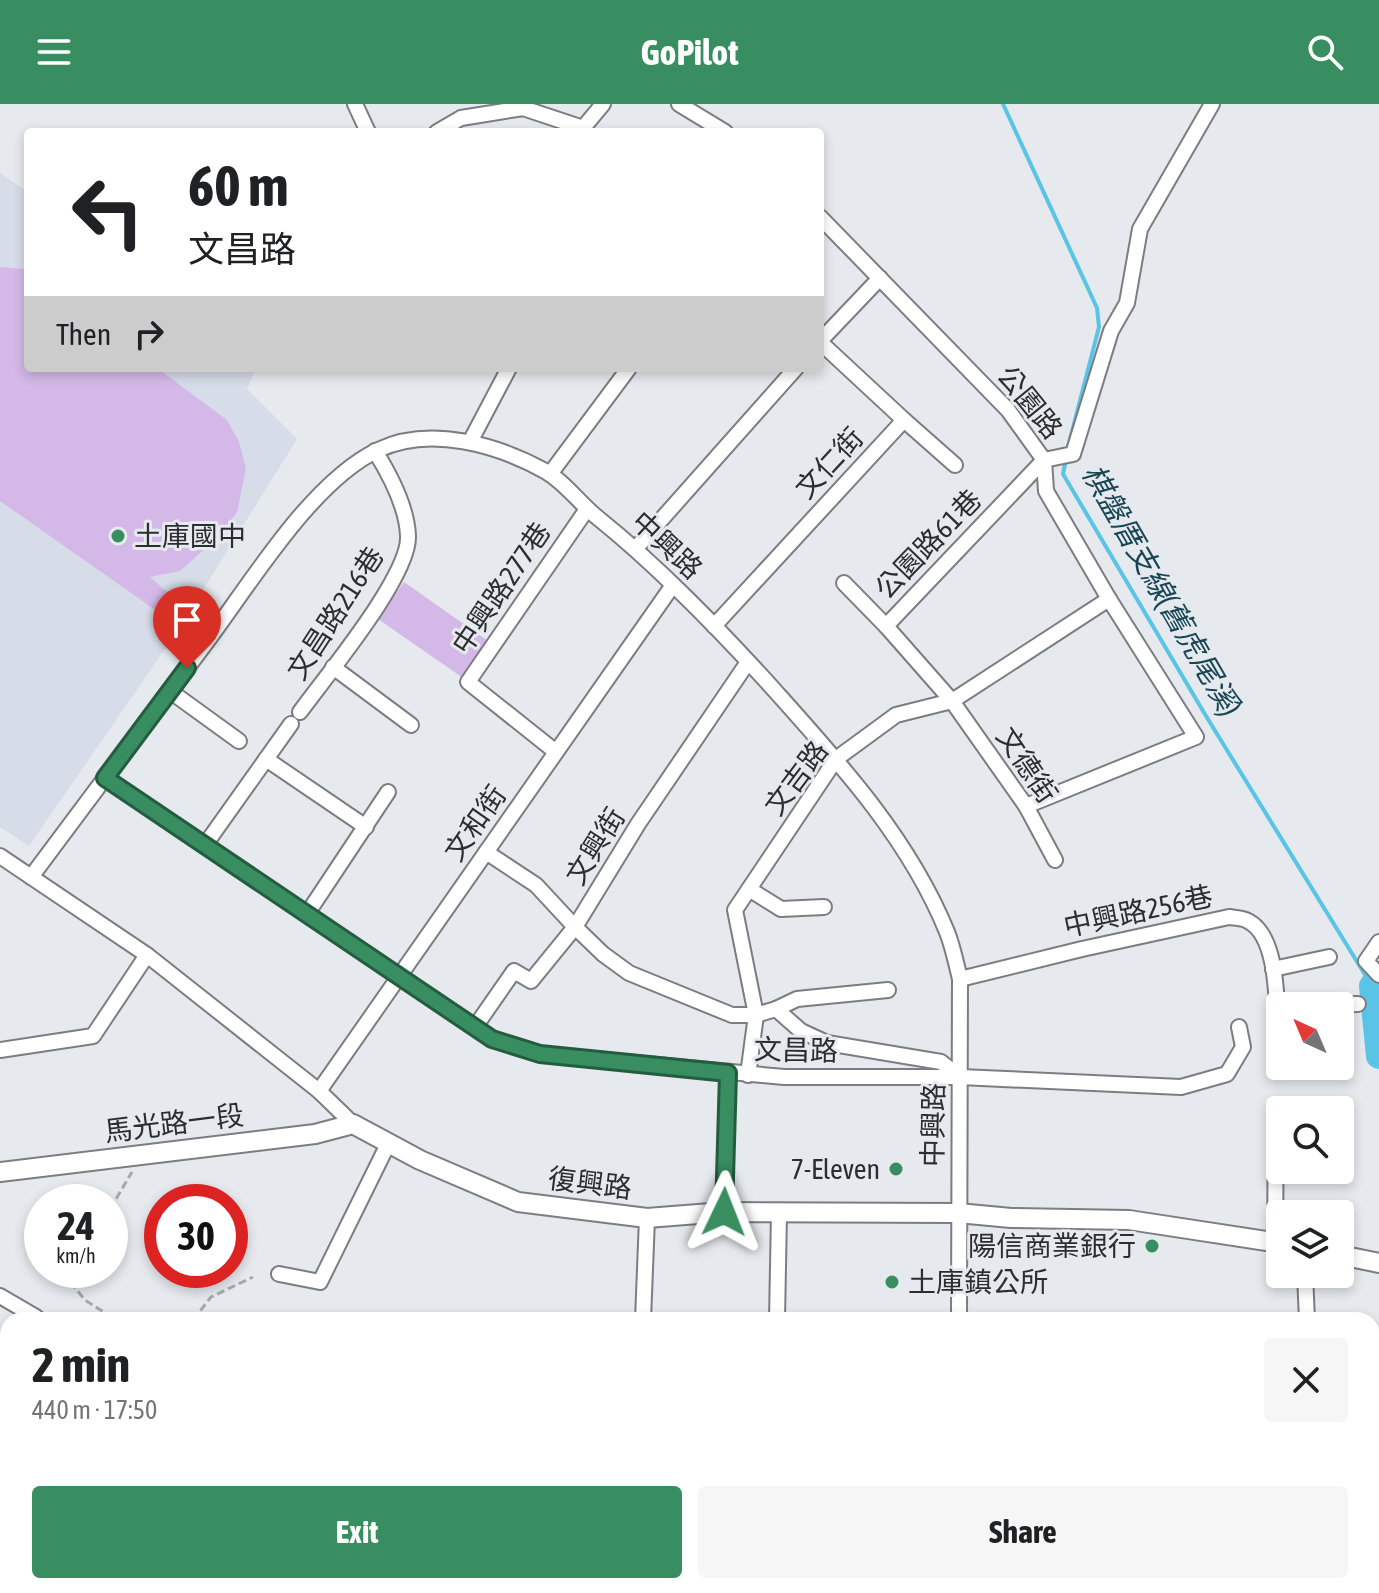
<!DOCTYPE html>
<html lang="en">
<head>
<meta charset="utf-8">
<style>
  :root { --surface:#fff; --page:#f6f6f6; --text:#202124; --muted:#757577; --accent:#388e61 }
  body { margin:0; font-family:"Asap Condensed","Noto Sans TC",sans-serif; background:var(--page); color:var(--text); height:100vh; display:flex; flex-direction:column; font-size:30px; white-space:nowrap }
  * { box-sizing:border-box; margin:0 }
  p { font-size:26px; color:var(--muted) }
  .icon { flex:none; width:44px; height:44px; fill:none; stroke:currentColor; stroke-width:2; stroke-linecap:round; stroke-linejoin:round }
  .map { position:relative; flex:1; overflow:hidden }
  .details { position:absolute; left:0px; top:1208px; width:1380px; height:282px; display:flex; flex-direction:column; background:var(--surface); border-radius:24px 24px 0 0; box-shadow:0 4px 12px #0003 }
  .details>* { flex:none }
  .banner { position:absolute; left:24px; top:24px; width:800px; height:244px; border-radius:8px; box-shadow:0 4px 12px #0003; background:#fff; color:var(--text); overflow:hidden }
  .needle { width:52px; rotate:316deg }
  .controls { position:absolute; left:1266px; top:888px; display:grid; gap:16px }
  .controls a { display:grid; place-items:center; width:88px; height:88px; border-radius:8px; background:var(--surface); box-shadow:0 4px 12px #0003; font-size:40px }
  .speed { position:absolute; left:24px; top:1080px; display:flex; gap:16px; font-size:40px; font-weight:700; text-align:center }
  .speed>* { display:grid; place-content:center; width:104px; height:104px; border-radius:50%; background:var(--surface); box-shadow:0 4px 12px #0003; line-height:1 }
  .speed small { font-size:20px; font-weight:400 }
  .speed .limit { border:12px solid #d22; background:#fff; color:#111 }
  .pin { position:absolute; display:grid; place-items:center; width:68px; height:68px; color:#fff; margin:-82px -34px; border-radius:50% 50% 50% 0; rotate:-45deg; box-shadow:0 0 8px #0007 }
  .pin .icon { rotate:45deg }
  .me { position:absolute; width:88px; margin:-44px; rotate:2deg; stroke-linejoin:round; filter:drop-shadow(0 0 6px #0008) }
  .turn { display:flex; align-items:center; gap:28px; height:168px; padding:0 32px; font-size:36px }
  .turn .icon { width:104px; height:104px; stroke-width:2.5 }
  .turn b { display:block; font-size:56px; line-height:68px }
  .then { display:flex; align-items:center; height:76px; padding:0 32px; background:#0003; gap:16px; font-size:30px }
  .round { display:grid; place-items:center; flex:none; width:84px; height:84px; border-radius:8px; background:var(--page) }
  .overview { display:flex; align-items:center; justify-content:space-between; height:136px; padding:0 32px }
  h1 { font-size:48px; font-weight:700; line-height:60px }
  .action { display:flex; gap:16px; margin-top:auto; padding:16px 32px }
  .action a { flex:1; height:92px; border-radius:8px; background:var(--accent); color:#fff; font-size:32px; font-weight:700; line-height:92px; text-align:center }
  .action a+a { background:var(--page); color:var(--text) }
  header { display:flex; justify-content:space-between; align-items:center; height:104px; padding:0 32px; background:var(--accent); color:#fff; font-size:36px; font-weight:700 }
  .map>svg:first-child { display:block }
</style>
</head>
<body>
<header><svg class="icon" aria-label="menu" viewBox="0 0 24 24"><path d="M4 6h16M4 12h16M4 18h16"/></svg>GoPilot<svg class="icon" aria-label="search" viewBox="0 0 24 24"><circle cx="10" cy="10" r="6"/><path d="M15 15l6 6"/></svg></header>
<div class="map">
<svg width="1379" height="1489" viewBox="0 0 1379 1489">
  <rect width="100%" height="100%" fill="#e6e9ee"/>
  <!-- built -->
  <path fill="#d6dce8" d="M0 69 28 88V264H256L247 285 297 335 176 529 29 742 0 723Z"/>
  <!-- green -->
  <g fill="#d4b9e8">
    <path d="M0 163 23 165 28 168V264H157L227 316 239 338 246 365 237 408 218 433 180 467 150 473 167 488 154 505 0 397Z"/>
    <path d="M404 478 488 537 463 574 378 515Z"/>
  </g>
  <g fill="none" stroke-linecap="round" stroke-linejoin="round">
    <!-- stream -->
    <g stroke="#5ac4e7" stroke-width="4">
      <path d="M1003 0 1097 204 1099 223 1067 347"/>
      <path d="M1066 355 1063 370 1206 612 1372 882 1378 873"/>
      <path d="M0 1263 8 1268"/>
      <path d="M420 1482 435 1489"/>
    </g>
    <!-- river -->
    <path stroke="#5ac4e7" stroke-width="26" d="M1372 882 1379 952"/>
    <!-- minor casing -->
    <g stroke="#7b7d82" stroke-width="18">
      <g id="minor">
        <path d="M355 0 368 28"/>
        <path d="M679 0 725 28"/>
        <path d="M583 24 603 0"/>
        <path d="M437 28 461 14 523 4 583 24 586 28"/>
        <path d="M820 113 1008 306 1044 356 1046 387 1109 495 1196 633 1026 702"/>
        <path d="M820 237 880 174"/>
        <path d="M904 316 955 361"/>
        <path d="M470 338 509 264"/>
        <path d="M550 370 629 264"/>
        <path d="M636 444 796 264"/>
        <path d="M844 479 886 522"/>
        <path d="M714 522 904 316 820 238"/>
        <path d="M333 563 411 621"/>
        <path d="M170 587 239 637"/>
        <path d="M300 608C326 572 410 472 408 432 407 403 390 371 375 347"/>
        <path d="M556 648 468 578 587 405"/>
        <path d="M266 655 366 723"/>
        <path d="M105 674 492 935 540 950 784 973H960L1181 983 1227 970 1243 943 1239 923"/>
        <path d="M205 741 291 620"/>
        <path d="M486 748 536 781 575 823 603 850 629 869 732 911H756L776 905"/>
        <path d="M0 752 147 851 319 987 353 1020"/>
        <path d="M1055 756 1026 702 952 597 886 522 1044 356 1073 350 1111 227 1127 199 1140 125 1212 0"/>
        <path d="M31 773C91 692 151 612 211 532 254 474 313 377 378 346 430 321 498 341 545 367 565 378 580 400 598 414 659 463 715 521 768 579 836 655 908 732 947 828 953 843 956 859 960 875L959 1216"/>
        <path d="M749 785 781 805 824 803"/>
        <path d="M307 810 388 688"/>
        <path d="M1379 838 1366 857 1379 871"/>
        <path d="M1273 865 1329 853"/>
        <path d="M960 875 1082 845 1229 813C1235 814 1243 814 1248 817 1280 833 1276 905 1279 937"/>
        <path d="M888 886 797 895 776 905 801 927 827 939 941 958 960 973"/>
        <path d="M1308 902 1358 900"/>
        <path d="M475 923 514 867 531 877 575 823 638 720 748 558"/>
        <path d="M0 946 93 932 147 851"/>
        <path d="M748 971 756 911 735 806 836 655 896 611 952 597 1109 495"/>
        <path d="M319 987 673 481"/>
        <path d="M724 1108 728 969"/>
        <path d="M1275 1138 1276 1002"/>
        <path d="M279 1170 320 1178 388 1040"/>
        <path d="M1305 1170 1307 1216"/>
        <path d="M0 1192 36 1213"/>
        <path d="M643 1216 647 1114"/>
        <path d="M777 1216 779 1109"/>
        <path d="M963 1482 966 1489"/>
        <path d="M0 1486 4 1489"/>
        <path d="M772 1489V1482"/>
        <path d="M843 1489V1482"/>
        <path d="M1086 1489V1482"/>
        <path d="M1201 1489V1482"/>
      </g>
    </g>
    <!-- major casing -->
    <g stroke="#7b7d82" stroke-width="22">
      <g id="major">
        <path d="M0 1068 315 1030 353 1020 420 1056 518 1098 647 1114 724 1108 958 1109 1011 1114 1129 1116 1280 1139"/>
        <path d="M1340 1151 1379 1159"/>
      </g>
    </g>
    <!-- path -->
    <g stroke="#a6a8ac" stroke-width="3" stroke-dasharray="8 4" stroke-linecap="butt">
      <path d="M110 1105 132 1068"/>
      <path d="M76 1166 72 1180 85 1196 116 1216"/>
      <path d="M193 1216 211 1193 253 1173"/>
      <path d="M0 1279 8 1284"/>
      <path d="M373 1482 387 1489"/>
    </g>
    <!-- minor -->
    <use href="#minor" stroke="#fff" stroke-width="14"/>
    <!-- major -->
    <use href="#major" stroke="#fff" stroke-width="18"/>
  </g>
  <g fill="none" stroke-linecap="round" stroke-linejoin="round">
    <!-- route casing -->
    <g stroke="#245c3f" stroke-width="20">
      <path id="route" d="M187 564 105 674 492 935 540 950 728 969 724 1108"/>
    </g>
    <!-- route -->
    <use href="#route" stroke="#388e61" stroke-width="14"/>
  </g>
  <!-- markers -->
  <g fill="#388e61" stroke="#e6e9ee" stroke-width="3">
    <circle cx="118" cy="432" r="8"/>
    <circle cx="896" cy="1065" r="8"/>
    <circle cx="1152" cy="1142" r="8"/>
    <circle cx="892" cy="1178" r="8"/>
  </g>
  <g text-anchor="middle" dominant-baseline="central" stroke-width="6" stroke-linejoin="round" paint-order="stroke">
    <!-- street labels -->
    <g font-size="28" fill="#2c2d2f" stroke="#e6e9ee">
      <text transform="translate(1030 298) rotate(51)">公園路</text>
      <text transform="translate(829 359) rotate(-47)">文仁街</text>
      <text transform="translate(928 440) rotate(-46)">公園路61巷</text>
      <text transform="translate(667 441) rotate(43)">中興路</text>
      <text transform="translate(501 484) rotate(-56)">中興路277巷</text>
      <text transform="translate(335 509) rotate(-57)">文昌路216巷</text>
      <text transform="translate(1027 661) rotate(56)">文德街</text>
      <text transform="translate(796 674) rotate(-53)">文吉路</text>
      <text transform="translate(475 719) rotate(-55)">文和街</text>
      <text transform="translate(595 742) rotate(-58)">文興街</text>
      <text transform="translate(1138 807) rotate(-12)">中興路256巷</text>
      <text transform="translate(796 946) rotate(1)">文昌路</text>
      <text transform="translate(174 1019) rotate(-7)">馬光路一段</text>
      <text transform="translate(933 1021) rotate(-89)">中興路</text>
      <text transform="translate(590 1079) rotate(7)">復興路</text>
    </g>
    <!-- poi labels -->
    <g font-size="28" fill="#2c2d2f" stroke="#e6e9ee" text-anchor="start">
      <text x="134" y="432">土庫國中</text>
      <text x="880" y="1065" text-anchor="end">7-Eleven</text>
      <text x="1136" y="1142" text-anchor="end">陽信商業銀行</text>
      <text x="908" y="1178">土庫鎮公所</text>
    </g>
    <!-- water labels -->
    <g font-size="30" font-style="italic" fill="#184655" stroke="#e6e9ee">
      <text transform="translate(1162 486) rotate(60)">棋盤厝支線(舊虎尾溪)</text>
    </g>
  </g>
</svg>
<div class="controls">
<a><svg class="needle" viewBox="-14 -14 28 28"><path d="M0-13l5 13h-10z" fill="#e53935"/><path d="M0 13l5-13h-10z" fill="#757577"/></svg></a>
<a><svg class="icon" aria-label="search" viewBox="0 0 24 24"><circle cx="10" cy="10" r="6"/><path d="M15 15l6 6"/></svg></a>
<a><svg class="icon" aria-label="layers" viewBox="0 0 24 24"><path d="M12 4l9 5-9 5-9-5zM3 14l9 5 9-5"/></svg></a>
</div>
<div class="speed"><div>24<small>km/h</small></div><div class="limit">30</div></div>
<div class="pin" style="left:187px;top:564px;background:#d93025"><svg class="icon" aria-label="arrive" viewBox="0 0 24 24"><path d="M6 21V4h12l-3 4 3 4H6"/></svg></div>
<svg class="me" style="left:724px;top:1108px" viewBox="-20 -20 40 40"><path d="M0-17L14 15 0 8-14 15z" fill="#388e61" stroke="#fff" stroke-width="4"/></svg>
<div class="banner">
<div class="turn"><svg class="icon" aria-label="left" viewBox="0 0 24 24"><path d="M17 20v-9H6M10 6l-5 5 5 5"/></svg><div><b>60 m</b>文昌路</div></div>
<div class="then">Then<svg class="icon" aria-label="right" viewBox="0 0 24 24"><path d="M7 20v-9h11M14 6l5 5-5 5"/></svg></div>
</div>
<section class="details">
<div class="overview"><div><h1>2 min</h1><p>440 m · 17:50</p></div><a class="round"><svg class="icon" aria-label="close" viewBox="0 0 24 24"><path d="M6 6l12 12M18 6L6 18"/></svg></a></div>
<div class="action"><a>Exit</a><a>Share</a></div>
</section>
</div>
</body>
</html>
